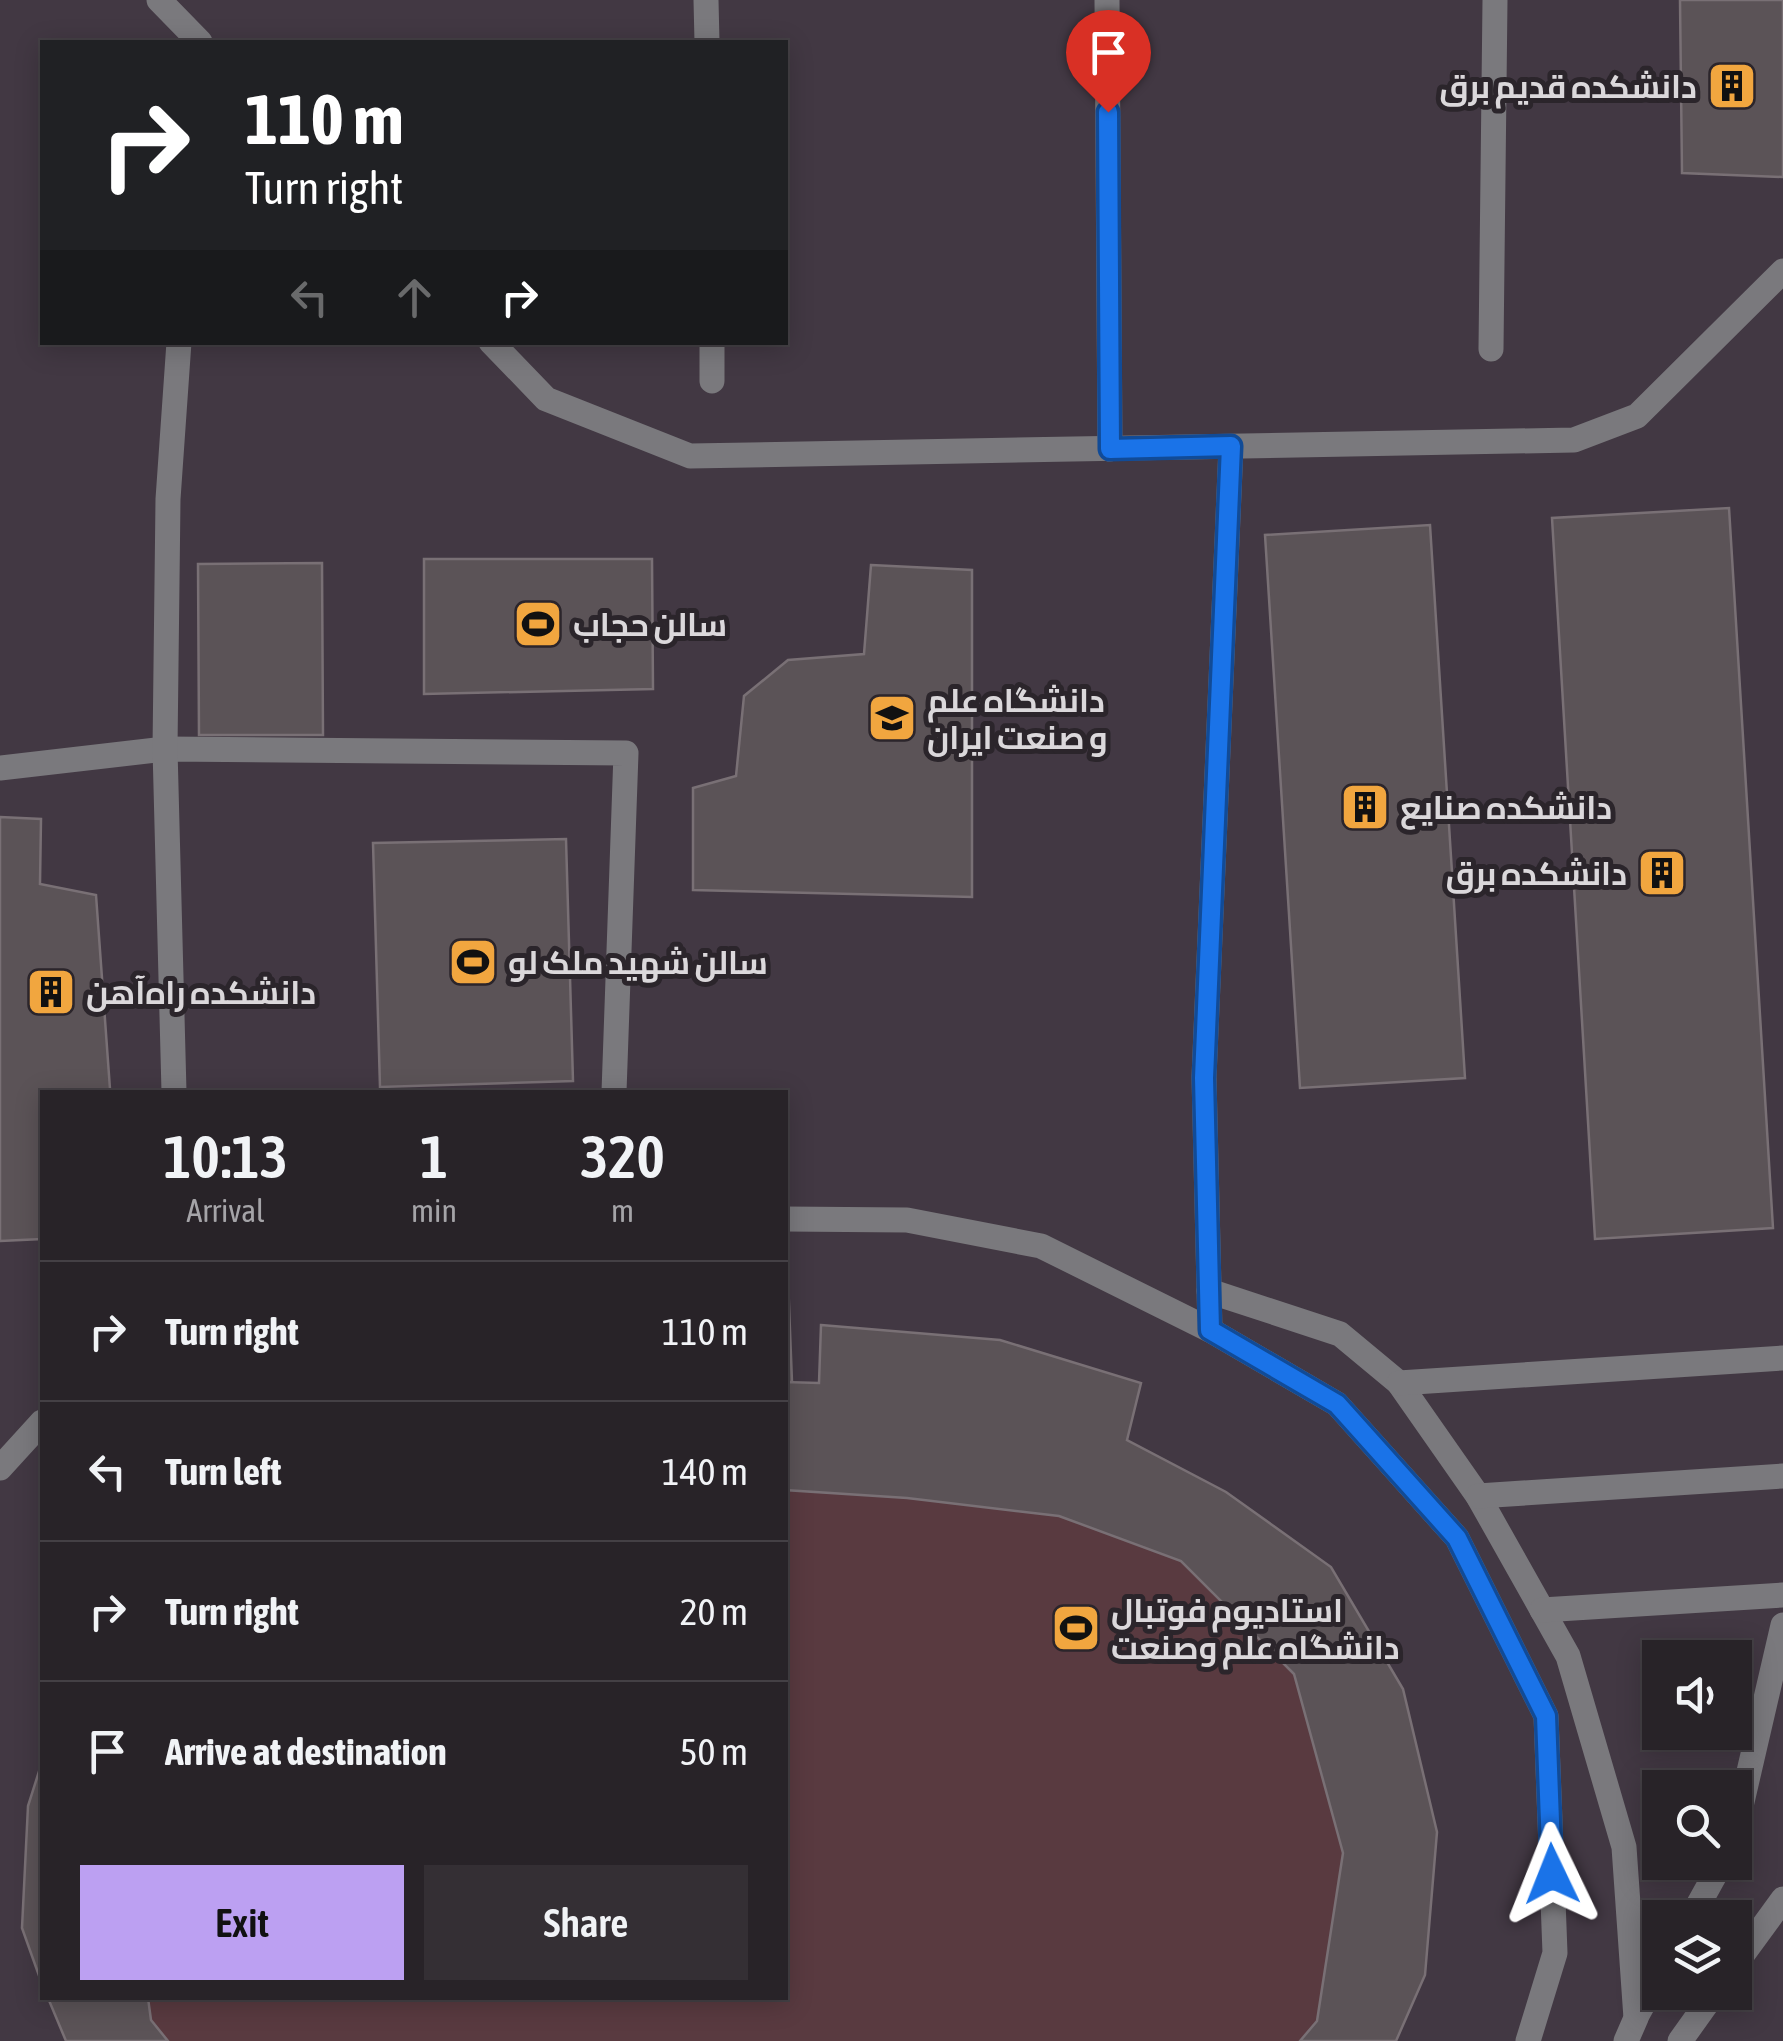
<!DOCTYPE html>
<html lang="en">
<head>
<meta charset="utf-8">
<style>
  :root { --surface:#282328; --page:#342f34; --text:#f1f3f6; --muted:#a5a4a8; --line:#444045; --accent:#bca0f2 }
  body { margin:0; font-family:"Asap Condensed",Cairo,sans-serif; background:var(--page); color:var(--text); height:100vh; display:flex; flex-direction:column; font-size:38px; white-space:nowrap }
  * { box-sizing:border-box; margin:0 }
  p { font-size:32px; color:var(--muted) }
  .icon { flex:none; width:55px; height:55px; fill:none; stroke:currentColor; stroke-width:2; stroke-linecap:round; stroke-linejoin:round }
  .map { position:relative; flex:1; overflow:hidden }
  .details { position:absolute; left:40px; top:1090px; width:748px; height:910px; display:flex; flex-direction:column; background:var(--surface); border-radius:0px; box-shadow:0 5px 25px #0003,0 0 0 2px var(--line) }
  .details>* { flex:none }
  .guide { position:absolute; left:40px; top:40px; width:748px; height:305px; border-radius:0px; box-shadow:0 5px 25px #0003,0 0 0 2px var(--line); background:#202124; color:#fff; overflow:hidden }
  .fabs { position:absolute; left:1642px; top:1640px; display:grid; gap:20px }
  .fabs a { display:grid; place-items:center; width:110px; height:110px; border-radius:0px; background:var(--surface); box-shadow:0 5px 25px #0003,0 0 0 2px var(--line); font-size:50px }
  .pin { position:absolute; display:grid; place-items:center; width:85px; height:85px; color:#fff; margin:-102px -42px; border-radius:50% 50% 50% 0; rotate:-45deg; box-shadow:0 0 10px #0007 }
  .pin .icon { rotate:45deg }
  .me { position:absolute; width:110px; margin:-55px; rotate:358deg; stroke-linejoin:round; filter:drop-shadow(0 0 8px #0008) }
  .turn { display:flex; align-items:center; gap:35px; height:210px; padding:0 40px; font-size:45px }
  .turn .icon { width:130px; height:130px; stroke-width:2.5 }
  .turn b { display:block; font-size:70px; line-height:85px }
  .lanes { display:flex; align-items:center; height:95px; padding:0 40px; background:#0003; justify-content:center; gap:50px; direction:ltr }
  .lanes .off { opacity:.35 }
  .eta { display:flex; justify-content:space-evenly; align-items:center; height:170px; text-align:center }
  .eta b { font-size:60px; font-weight:600; line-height:70px }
  .button { display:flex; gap:20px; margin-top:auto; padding:20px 40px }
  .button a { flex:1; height:115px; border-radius:0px; background:var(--accent); color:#111; font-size:40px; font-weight:600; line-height:115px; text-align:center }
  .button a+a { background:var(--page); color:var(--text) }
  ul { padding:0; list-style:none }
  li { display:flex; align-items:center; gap:30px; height:140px; padding:0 40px; border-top:2px solid var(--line) }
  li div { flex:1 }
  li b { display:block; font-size:38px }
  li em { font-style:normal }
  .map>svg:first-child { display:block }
</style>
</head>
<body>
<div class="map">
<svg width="1783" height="2041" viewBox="0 0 1783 2041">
  <rect width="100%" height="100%" fill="#352f35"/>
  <!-- built -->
  <path fill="#423843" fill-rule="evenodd" d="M0 0H1783V2041H0ZM42 42H785V342H42ZM42 1092H785V1998H42ZM1660 1658H1735V1732H1660ZM1660 1788H1735V1862H1660ZM1660 1918H1735V1992H1660Z"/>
  <!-- green -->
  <path fill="#593a40" d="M821 1325 1000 1340 1141 1383 1127 1441 1226 1492 1331 1567 1403 1689 1437 1832 1425 1975 1396 2041H66L48 1998H785V1382L819 1383Z"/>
  <!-- building -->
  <g fill="#5b5357" stroke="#797075" stroke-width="2.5">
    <path d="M1680 0H1783V177L1682 173Z"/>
    <path d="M1729 508 1773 1228 1595 1239 1552 518Z"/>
    <path d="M1430 525 1465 1078 1300 1088 1265 535Z"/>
    <path d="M424 559H652L653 689 424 694Z"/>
    <path d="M322 563 323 735H199L198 564Z"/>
    <path d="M871 565 972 570V897L693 890V788L736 776 744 696 788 660 864 654Z"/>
    <path d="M0 817 41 819 40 884 96 895 110 1089 98 1092H42V1239L0 1241Z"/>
    <path d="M566 839 573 1081 380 1087 373 843Z"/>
    <path d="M785 1279H788L792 1382H785Z"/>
    <path d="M821 1325 1000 1340 1141 1383 1127 1440 1226 1492 1331 1567 1403 1689 1437 1832 1425 1975 1396 2041H1300L1317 2021 1343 1853 1294 1674 1181 1561 1059 1516 907 1498 785 1490V1382L819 1383Z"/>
    <path d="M42 1762V1984L22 1928 28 1806Z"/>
    <path d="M48 1998H148L151 2020 168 2041H66Z"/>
  </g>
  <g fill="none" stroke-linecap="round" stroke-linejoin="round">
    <!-- minor -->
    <g stroke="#7a797d" stroke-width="25">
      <path d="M159 0 200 42"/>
      <path d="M706 0 707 42"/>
      <path d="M1107 0 1110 449"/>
      <path d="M491 342 546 399 690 456 1574 440 1637 416 1783 271"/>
      <path d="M712 342V381"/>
      <path d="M1491 349 1495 0"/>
      <path d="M0 768 165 749 626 753 614 1092"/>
      <path d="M174 1092 165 749 168 499 179 342"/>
      <path d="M785 1219 907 1220 1041 1246 1210 1330 1337 1404 1457 1538 1546 1716 1555 1953 1528 2041"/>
      <path d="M1209 1291 1340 1334 1399 1383 1478 1496 1568 1656 1624 1847 1636 2018 1626 2041"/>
      <path d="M1210 1330 1204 1077 1231 447"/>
      <path d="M1399 1383 1783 1358"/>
      <path d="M0 1468 42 1422"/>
      <path d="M1478 1496 1783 1476"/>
      <path d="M1542 1610 1783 1595"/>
      <path d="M1735 1832 1783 1625"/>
      <path d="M1691 1918 1722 1862"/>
      <path d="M1735 1965 1783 1899"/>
      <path d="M1636 2017 1660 1974"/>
      <path d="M1680 2041 1715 1992"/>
    </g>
  </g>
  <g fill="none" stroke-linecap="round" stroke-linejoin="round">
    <!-- route casing -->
    <g stroke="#114b97" stroke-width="25">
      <path id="route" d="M1108 112 1110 449 1231 446 1204 1078 1210 1330 1337 1404 1457 1538 1546 1716 1552 1874"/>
    </g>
    <!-- route -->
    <use href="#route" stroke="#1a73e8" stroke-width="18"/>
  </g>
  <!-- icons -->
  <defs>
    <g id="building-square" transform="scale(2.5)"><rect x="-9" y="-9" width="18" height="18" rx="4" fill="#f1a63f" stroke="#2b252b"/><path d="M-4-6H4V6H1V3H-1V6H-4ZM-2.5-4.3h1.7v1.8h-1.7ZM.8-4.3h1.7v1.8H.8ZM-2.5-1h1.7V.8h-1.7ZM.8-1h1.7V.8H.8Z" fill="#111"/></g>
    <g id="stadium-square" transform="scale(2.5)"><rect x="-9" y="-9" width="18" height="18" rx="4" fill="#f1a63f" stroke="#2b252b"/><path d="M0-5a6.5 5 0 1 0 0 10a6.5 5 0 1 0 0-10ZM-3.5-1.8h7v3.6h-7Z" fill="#111"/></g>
    <g id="university-square" transform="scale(2.5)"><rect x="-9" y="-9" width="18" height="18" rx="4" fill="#f1a63f" stroke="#2b252b"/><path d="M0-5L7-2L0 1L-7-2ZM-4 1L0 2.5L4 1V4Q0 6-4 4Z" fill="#111"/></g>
  </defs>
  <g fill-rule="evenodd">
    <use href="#building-square" x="1732" y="86"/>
    <use href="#stadium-square" x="538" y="624"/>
    <use href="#university-square" x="892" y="718"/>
    <use href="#building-square" x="1365" y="807"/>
    <use href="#building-square" x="1662" y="873"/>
    <use href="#stadium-square" x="473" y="962"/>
    <use href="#building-square" x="51" y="992"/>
    <use href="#stadium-square" x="1076" y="1628"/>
  </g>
  <g text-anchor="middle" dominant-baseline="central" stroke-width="10" stroke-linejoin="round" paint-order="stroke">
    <!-- poi labels -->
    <g font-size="32" font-weight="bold" fill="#dbd8db" stroke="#2b252b" text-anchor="start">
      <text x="1697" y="86" text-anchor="end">دانشکده قدیم برق</text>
      <text x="573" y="624">سالن حجاب</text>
      <text x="927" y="700">دانشگاه علم<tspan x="927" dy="37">و صنعت ایران</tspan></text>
      <text x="1400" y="807">دانشکده صنایع</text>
      <text x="1627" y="873" text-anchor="end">دانشکده برق</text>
      <text x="508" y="962">سالن شهید ملک لو</text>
      <text x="86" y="992">دانشکده راه‌آهن</text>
      <text x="1111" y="1610">استادیوم فوتبال<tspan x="1111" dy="37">دانشگاه علم وصنعت</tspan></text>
    </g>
  </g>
</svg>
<div class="fabs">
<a><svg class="icon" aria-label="sound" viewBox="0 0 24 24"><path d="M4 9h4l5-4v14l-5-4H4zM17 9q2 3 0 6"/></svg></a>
<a><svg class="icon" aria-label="search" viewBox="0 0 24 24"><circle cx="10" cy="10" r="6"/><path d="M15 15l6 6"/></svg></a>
<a><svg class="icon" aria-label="layers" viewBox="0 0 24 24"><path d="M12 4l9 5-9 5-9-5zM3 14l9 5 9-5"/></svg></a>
</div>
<div class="pin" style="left:1108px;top:112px;background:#d93025"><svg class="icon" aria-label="arrive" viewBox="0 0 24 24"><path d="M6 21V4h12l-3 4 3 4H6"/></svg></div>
<svg class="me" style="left:1552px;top:1874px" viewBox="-20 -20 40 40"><path d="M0-17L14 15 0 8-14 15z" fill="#1a73e8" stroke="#fff" stroke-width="4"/></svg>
<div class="guide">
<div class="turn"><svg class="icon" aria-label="right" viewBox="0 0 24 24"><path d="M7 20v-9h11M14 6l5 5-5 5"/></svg><div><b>110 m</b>Turn right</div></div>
<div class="lanes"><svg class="icon off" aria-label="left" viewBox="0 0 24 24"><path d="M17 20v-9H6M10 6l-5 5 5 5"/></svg><svg class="icon off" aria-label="ahead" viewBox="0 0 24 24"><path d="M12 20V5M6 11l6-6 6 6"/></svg><svg class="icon" aria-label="right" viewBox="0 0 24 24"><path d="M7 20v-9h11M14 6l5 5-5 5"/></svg></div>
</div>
<section class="details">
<div class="eta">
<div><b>10:13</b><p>Arrival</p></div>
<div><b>1</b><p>min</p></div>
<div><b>320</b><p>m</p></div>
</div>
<ul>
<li><svg class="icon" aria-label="right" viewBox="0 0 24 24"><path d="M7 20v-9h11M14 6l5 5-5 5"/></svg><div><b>Turn right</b></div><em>110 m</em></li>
<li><svg class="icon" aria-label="left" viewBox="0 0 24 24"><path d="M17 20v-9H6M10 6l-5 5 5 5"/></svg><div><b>Turn left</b></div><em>140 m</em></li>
<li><svg class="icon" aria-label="right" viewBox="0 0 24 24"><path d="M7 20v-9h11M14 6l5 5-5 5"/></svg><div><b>Turn right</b></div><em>20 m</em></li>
<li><svg class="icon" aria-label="arrive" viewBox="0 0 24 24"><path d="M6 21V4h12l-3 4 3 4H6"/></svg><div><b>Arrive at destination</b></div><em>50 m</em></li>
</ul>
<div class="button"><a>Exit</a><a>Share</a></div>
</section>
</div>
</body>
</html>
